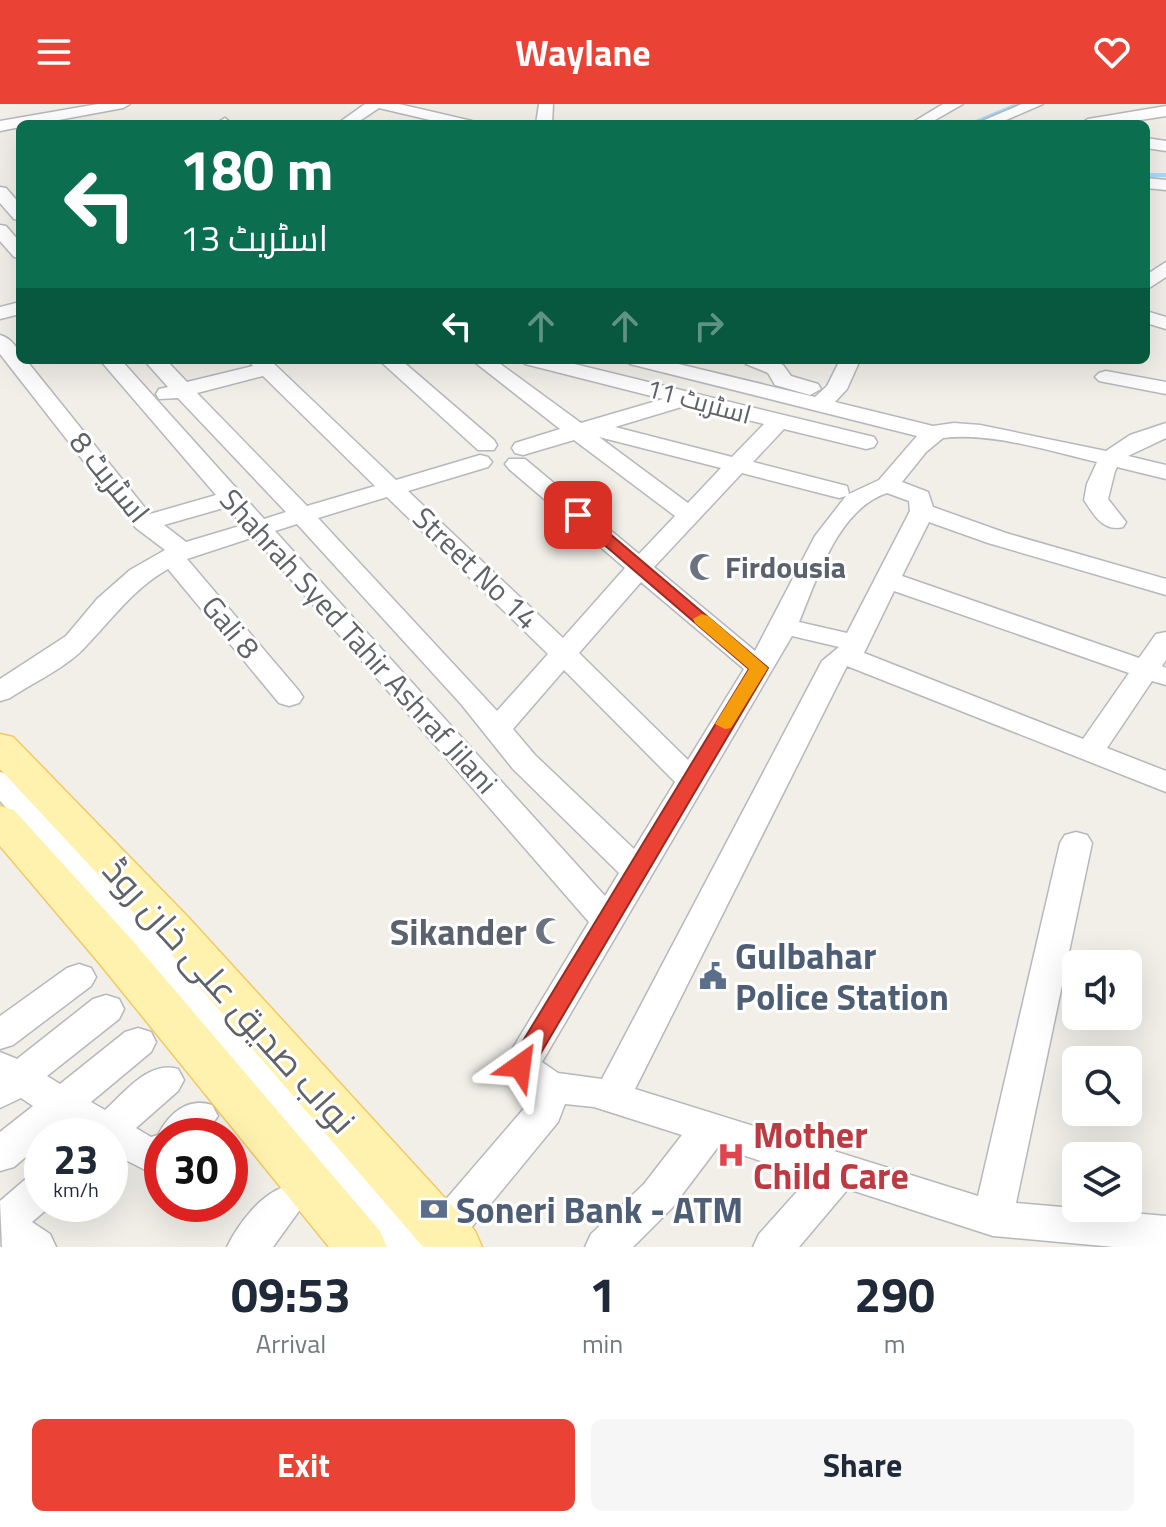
<!DOCTYPE html>
<html lang="en">
<head>
<meta charset="utf-8">
<style>
  :root { --surface:#fff; --page:#f6f6f7; --text:#1f2937; --muted:#747a83; --accent:#ea4335 }
  body { margin:0; font-family:"Titillium Web",Cairo,sans-serif; background:var(--page); color:var(--text); height:100vh; display:flex; flex-direction:column; font-size:30px; white-space:nowrap }
  * { box-sizing:border-box; margin:0 }
  p { font-size:26px; color:var(--muted) }
  .icon { flex:none; width:44px; height:44px; fill:none; stroke:currentColor; stroke-width:2; stroke-linecap:round; stroke-linejoin:round }
  .map { position:relative; height:1143px; overflow:hidden }
  .panel { display:flex; flex-direction:column; background:var(--surface); flex:1 }
  .panel>* { flex:none }
  .banner { position:absolute; left:16px; top:16px; width:1134px; height:244px; border-radius:12px; box-shadow:0 8px 32px #0002; background:#0b6e4f; color:#fff; overflow:hidden }
  .buttons { position:absolute; left:1062px; top:846px; display:grid; gap:16px }
  .buttons a { display:grid; place-items:center; width:80px; height:80px; border-radius:12px; background:var(--surface); box-shadow:0 8px 32px #0002; font-size:40px }
  .speed { position:absolute; left:24px; top:1014px; display:flex; gap:16px; font-size:40px; font-weight:700; text-align:center }
  .speed>* { display:grid; place-content:center; width:104px; height:104px; border-radius:50%; background:var(--surface); box-shadow:0 8px 32px #0002; line-height:1 }
  .speed small { font-size:20px; font-weight:400 }
  .speed .limit { border:12px solid #d22; background:#fff; color:#111 }
  .pin { position:absolute; display:grid; place-items:center; width:68px; height:68px; color:#fff; margin:-34px; border-radius:16px; box-shadow:0 4px 12px #0006 }
  .me { position:absolute; width:88px; margin:-44px; rotate:31deg; stroke-linejoin:round; filter:drop-shadow(0 0 6px #0008) }
  .turn { display:flex; align-items:center; gap:28px; height:168px; padding:0 32px; font-size:36px }
  .turn .icon { width:104px; height:104px; stroke-width:2.5 }
  .turn b { display:block; font-size:56px; line-height:68px }
  .lanes { display:flex; align-items:center; height:76px; padding:0 32px; background:#0003; justify-content:center; gap:40px; direction:ltr }
  .lanes .off { opacity:.35 }
  .eta { display:flex; justify-content:space-evenly; align-items:center; height:136px; text-align:center }
  .eta b { font-size:48px; font-weight:700; line-height:56px }
  .cta { display:flex; gap:16px; margin-top:auto; padding:16px 32px }
  .cta a { flex:1; height:92px; border-radius:12px; background:var(--accent); color:#fff; font-size:32px; font-weight:700; line-height:92px; text-align:center }
  .cta a+a { background:var(--page); color:var(--text) }
  header { display:flex; justify-content:space-between; align-items:center; height:104px; padding:0 32px; background:var(--accent); color:#fff; font-size:36px; font-weight:700 }
  .map>svg:first-child { display:block }
</style>
</head>
<body>
<header><svg class="icon" aria-label="menu" viewBox="0 0 24 24"><path d="M4 6h16M4 12h16M4 18h16"/></svg>Waylane<svg class="icon" aria-label="heart" viewBox="0 0 24 24"><path d="M12 20l-8-8c-3-5 5-10 8-4 3-6 11-1 8 4z"/></svg></header>
<div class="map">
<svg width="1166" height="1143" viewBox="0 0 1166 1143">
  <rect width="100%" height="100%" fill="#f1efe8"/>
  <g fill="none" stroke-linecap="round" stroke-linejoin="round">
    <!-- stream -->
    <g stroke="#aadaff" stroke-width="4">
      <path d="M971 20 1019 0"/>
      <path d="M1146 71H1166"/>
    </g>
    <!-- minor casing -->
    <g stroke="#b5b8bc" stroke-width="3">
      <g id="minor">
        <path d="M98 0H130L123 4 37 20H20V23L0 27V17Z"/>
        <path d="M365 0H399L472 17 475 20H447L379 4 355 20H337Z"/>
        <path d="M539 0H553L552 20H536Z"/>
        <path d="M943 0H963L928 20H910Z"/>
        <path d="M1022 0H1043L997 20H975Z"/>
        <path d="M1166 2V12L1115 20H1080L1088 15Z"/>
        <path d="M225 14 232 20H215Z"/>
        <path d="M1146 34 1166 37V47L1146 44Z"/>
        <path d="M1146 74 1166 76V86L1146 84Z"/>
        <path d="M0 83 6 84 20 100V116L14 115 0 99Z"/>
        <path d="M0 121 6 122 20 138V154L14 153 0 137Z"/>
        <path d="M1166 158V173L1146 186V171Z"/>
        <path d="M20 198V210L0 215V203Z"/>
        <path d="M1146 207 1166 213V225L1146 219Z"/>
        <path d="M0 231C11 234 20 245 20 256H26L150 410 216 391 100 256H121L264 415 286 408 178 294 159 295 156 290 159 285 168 283 144 256H166L187 278 253 262 248 256H270L396 376 480 351 488 353 492 358 488 363 408 387 563 534 625 464 509 365 505 360 509 355H525L639 450 675 412 574 336 523 351 515 349 512 344 515 339 560 325 472 256H495L581 319 663 295 525 260 522 256H558L874 333 877 338 874 343 866 345 784 325 753 358 847 382 849 390 879 376 917 332 630 260 627 256H662L815 293 827 282 840 256H860L847 285 835 298 933 322 954 319 980 321 1106 347 1130 331 1166 319V334L1128 352 1166 361V375L1117 363 1115 367 1108 395 1126 418 1123 423C1103 428 1094 411 1084 396L1087 380 1097 358C1049 347 992 328 943 334L926 348 902 378 928 388 933 403 1006 429 1166 475V491L988 439 929 418 902 472 1139 554 1156 530 1166 528V556L1162 562 1166 564V581L1152 577 1107 644 1166 667V688L847 562 635 985 978 1092 1060 739 1065 731 1076 728 1087 731 1092 739 1016 1099 1166 1112V1143H1114L993 1132 848 1085 799 1143H753L759 1130 810 1073 718 1043 672 1104 633 1143H585L591 1130 644 1080 682 1031 594 1003 565 1000 558 1018 457 1141H429L423 1128 429 1115 527 1001 530 989 507 972 502 962 589 818 254 433 187 455 299 587 303 593 299 599 289 602 279 599 168 465C132 486 115 512 87 541 68 563 34 578 10 594L0 597V575L66 532 97 495 130 466 165 446 136 424 0 250ZM263 272 375 382 307 402 197 289ZM688 301 764 320 732 353 615 323ZM599 333 721 364 688 399ZM742 369 839 394 846 392 815 432 755 547 654 463ZM887 389 909 397 910 407 847 529 799 518C817 475 838 405 887 389ZM387 393 548 550 497 607 318 414ZM227 403 243 421 186 438 164 421ZM297 420 461 600 513 665 619 769 605 792 275 427ZM641 478 744 565 688 656 579 549ZM894 487 1129 569 1083 635 864 549ZM792 532 839 543 822 557 602 975 558 969 542 958ZM564 566 675 678 634 745 535 651 513 625Z"/>
        <path d="M379 256H401L494 336 497 341 494 346H478Z"/>
        <path d="M743 256H772L783 261 791 272 818 280 821 285 810 291 775 281 768 269 746 260Z"/>
        <path d="M1106 267 1166 278V290L1099 277 1095 273 1099 269Z"/>
        <path d="M0 668 11 671 189 863 421 1130 427 1143H381L165 881 0 697Z"/>
        <path d="M79 860 91 864 96 873 91 882 13 941 0 945V912L67 864Z"/>
        <path d="M106 891 119 895 124 905 119 915 47 972 60 980 125 928 138 924 151 928 156 938 151 948 91 998 105 1006C125 988 149 956 178 965L184 976 178 987 136 1024 151 1033 158 1031C169 1009 188 993 212 1001L218 1012 203 1032H162V1067L153 1070 110 1048V1032H82L64 1020 50 1032H42V1039L14 1063 0 1067V1028L33 1002 21 994 0 1004V948L17 955 93 895Z"/>
        <path d="M42 1068V1100H53L32 1118 50 1130 56 1143H2L0 1097 28 1073Z"/>
        <path d="M284 1083 298 1088 304 1100 273 1143H227C238 1120 260 1091 284 1083Z"/>
      </g>
    </g>
    <!-- major casing -->
    <g stroke="#f2c960" stroke-width="3">
      <g id="major">
        <path d="M0 630 13 633 188 813 475 1127 482 1143H423L158 835 0 665Z"/>
        <path d="M0 702 14 706 132 836 380 1127 387 1143H329L100 860 0 742Z"/>
      </g>
    </g>
    <!-- minor -->
    <use href="#minor" fill="#fff" fill-rule="evenodd"/>
    <!-- major -->
    <use href="#major" fill="#fff2af" fill-rule="evenodd"/>
  </g>
  <!-- route -->
  <path fill="#ea4335" stroke="#982c22" stroke-width="2" d="M578 406 584 408 768 564 529 969 520 971 512 969 508 962 512 955 749 565 573 414 570 411Z"/>
  <!-- slow -->
  <path fill="#f59e0b" d="M702 510 708 512 768 564 731 624 725 625 715 620 749 565 695 519 693 515Z"/>
  <!-- icons -->
  <defs>
    <g id="mosque-bare" transform="scale(2.16)"><path d="M3.5-4.9A6 6 0 1 0 3.5 4.9A5 5 0 1 1 3.5-4.9Z" fill="#6b7280" stroke="#fff" stroke-width="2.5" paint-order="stroke"/></g>
    <g id="civic-bare" transform="scale(2.16)"><path d="M-.6-6.5H3V-4.5H.6V-3L4-1V1h2V6H-6V1h2V-1L-.6-3ZM-1.2 2.5V6h2.4V2.5Z" fill="#5c6f8a" stroke="#fff" stroke-width="2.5" paint-order="stroke"/></g>
    <g id="hospital-bare" transform="scale(2.16)"><path d="M-5-5h3v3.5h4V-5h3V5h-3V1.5h-4V5h-3Z" fill="#e0444e" stroke="#fff" stroke-width="2.5" paint-order="stroke"/></g>
    <g id="bank-bare" transform="scale(2.16)"><path d="M-6-4H6V4H-6ZM0-2.3a2.3 2.3 0 1 0 0 4.6a2.3 2.3 0 1 0 0-4.6Z" fill="#5c6f8a" stroke="#fff" stroke-width="2.5" paint-order="stroke"/></g>
  </defs>
  <g fill-rule="evenodd">
    <use href="#mosque-bare" x="703" y="463"/>
    <use href="#mosque-bare" x="549" y="827"/>
    <use href="#civic-bare" x="713" y="872"/>
    <use href="#hospital-bare" x="731" y="1051"/>
    <use href="#bank-bare" x="434" y="1105"/>
  </g>
  <g text-anchor="middle" dominant-baseline="central" stroke-width="6" stroke-linejoin="round" paint-order="stroke">
    <!-- far-street labels -->
    <g font-size="26" fill="#5f6368" stroke="#fff">
      <text transform="translate(699 297) rotate(15)">اسٹریٹ 11</text>
    </g>
    <!-- street labels -->
    <g font-size="30" fill="#5f6368" stroke="#fff">
      <text transform="translate(110 373) rotate(51)">اسٹریٹ 8</text>
      <text transform="translate(476 464) rotate(44)">Street No 14</text>
      <text transform="translate(231 523) rotate(50)">Gali 8</text>
      <text transform="translate(359 537) rotate(48)">Shahrah Syed Tahir Ashraf Jilani</text>
    </g>
    <!-- worship labels -->
    <g font-size="30" font-weight="bold" fill="#5b616d" stroke="#fff" text-anchor="start">
      <text x="725" y="463">Firdousia</text>
    </g>
    <!-- near-worship labels -->
    <g font-size="36" font-weight="bold" fill="#5b616d" stroke="#fff" text-anchor="end">
      <text x="527" y="827">Sikander</text>
    </g>
    <!-- near-service labels -->
    <g font-size="36" font-weight="bold" fill="#4e5e75" stroke="#fff" text-anchor="start">
      <text x="735" y="851">Gulbahar<tspan x="735" dy="41">Police Station</tspan></text>
      <text x="456" y="1105">Soneri Bank - ATM</text>
    </g>
    <!-- near-street labels -->
    <g font-size="36" fill="#5f6368" stroke="#fff">
      <text transform="translate(230 891) rotate(48)">نواب صدیق علی خان روڈ</text>
    </g>
    <!-- near-health labels -->
    <g font-size="36" font-weight="bold" fill="#be3a42" stroke="#fff" text-anchor="start">
      <text x="753" y="1030">Mother<tspan x="753" dy="41">Child Care</tspan></text>
    </g>
  </g>
</svg>
<div class="buttons">
<a><svg class="icon" aria-label="sound" viewBox="0 0 24 24"><path d="M4 9h4l5-4v14l-5-4H4zM17 9q2 3 0 6"/></svg></a>
<a><svg class="icon" aria-label="search" viewBox="0 0 24 24"><circle cx="10" cy="10" r="6"/><path d="M15 15l6 6"/></svg></a>
<a><svg class="icon" aria-label="layers" viewBox="0 0 24 24"><path d="M12 4l9 5-9 5-9-5zM3 14l9 5 9-5"/></svg></a>
</div>
<div class="speed"><div>23<small>km/h</small></div><div class="limit">30</div></div>
<div class="pin" style="left:578px;top:411px;background:#d93025"><svg class="icon" aria-label="arrive" viewBox="0 0 24 24"><path d="M6 21V4h12l-3 4 3 4H6"/></svg></div>
<svg class="me" style="left:520px;top:962px" viewBox="-20 -20 40 40"><path d="M0-17L14 15 0 8-14 15z" fill="#ea4335" stroke="#fff" stroke-width="4"/></svg>
<div class="banner">
<div class="turn"><svg class="icon" aria-label="left" viewBox="0 0 24 24"><path d="M17 20v-9H6M10 6l-5 5 5 5"/></svg><div><b>180 m</b>اسٹریٹ 13</div></div>
<div class="lanes"><svg class="icon" aria-label="left" viewBox="0 0 24 24"><path d="M17 20v-9H6M10 6l-5 5 5 5"/></svg><svg class="icon off" aria-label="ahead" viewBox="0 0 24 24"><path d="M12 20V5M6 11l6-6 6 6"/></svg><svg class="icon off" aria-label="ahead" viewBox="0 0 24 24"><path d="M12 20V5M6 11l6-6 6 6"/></svg><svg class="icon off" aria-label="right" viewBox="0 0 24 24"><path d="M7 20v-9h11M14 6l5 5-5 5"/></svg></div>
</div>
</div>
<section class="panel">
<div class="eta">
<div><b>09:53</b><p>Arrival</p></div>
<div><b>1</b><p>min</p></div>
<div><b>290</b><p>m</p></div>
</div>
<div class="cta"><a>Exit</a><a>Share</a></div>
</section>
</body>
</html>
